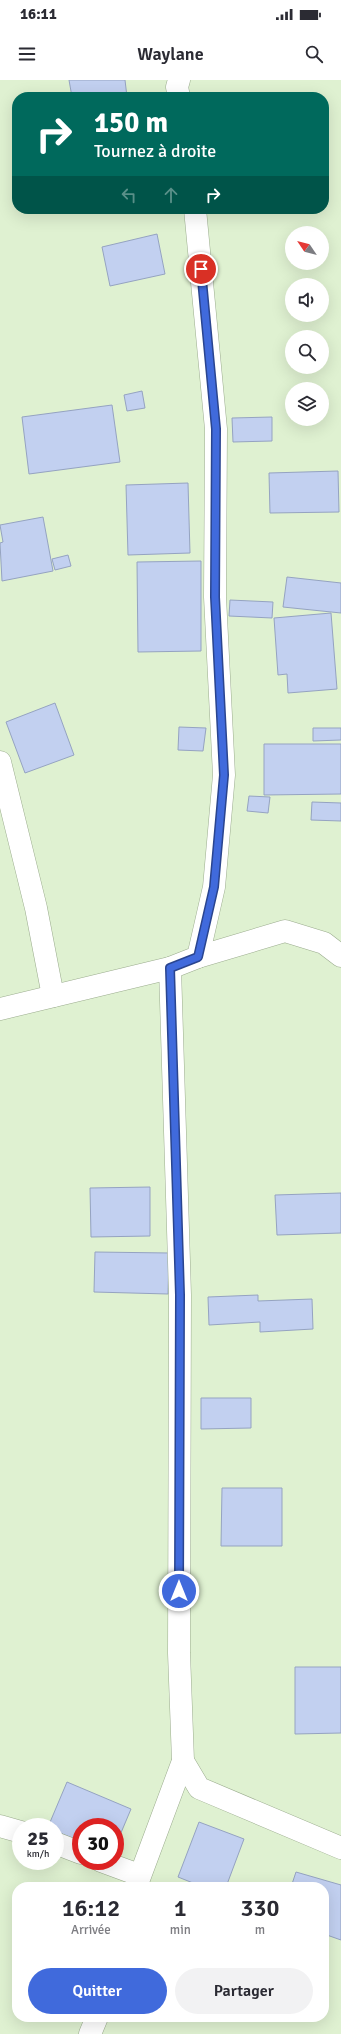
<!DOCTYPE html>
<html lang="fr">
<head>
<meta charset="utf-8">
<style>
  :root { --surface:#fff; --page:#f2f2f3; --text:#2b2b33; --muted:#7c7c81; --accent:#406adc }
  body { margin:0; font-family:Signika,sans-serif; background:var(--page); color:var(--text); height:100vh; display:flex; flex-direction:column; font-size:15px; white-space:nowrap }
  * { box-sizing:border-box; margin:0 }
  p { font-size:13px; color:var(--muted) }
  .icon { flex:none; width:22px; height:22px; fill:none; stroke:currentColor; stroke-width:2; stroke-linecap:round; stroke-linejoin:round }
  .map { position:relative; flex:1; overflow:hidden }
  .details { position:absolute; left:12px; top:1802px; width:317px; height:140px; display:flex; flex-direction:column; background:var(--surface); border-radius:16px; box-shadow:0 4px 16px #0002 }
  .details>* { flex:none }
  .guide { position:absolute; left:12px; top:12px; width:317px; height:122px; border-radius:16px; box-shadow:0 4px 16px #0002; background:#00695c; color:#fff; overflow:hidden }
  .needle { width:26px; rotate:305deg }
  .fabs { position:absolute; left:285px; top:146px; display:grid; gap:8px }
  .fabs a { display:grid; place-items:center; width:44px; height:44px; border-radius:50%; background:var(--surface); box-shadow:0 4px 16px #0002; font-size:20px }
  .speed { position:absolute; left:12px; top:1738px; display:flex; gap:8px; font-size:20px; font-weight:700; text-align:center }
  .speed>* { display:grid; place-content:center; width:52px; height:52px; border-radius:50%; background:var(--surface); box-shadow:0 4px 16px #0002; line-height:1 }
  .speed small { font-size:10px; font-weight:400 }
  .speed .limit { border:6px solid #d22; background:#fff; color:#111 }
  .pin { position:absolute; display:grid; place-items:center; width:34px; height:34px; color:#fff; margin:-17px; border:2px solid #fff; border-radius:50%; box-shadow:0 1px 4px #0007 }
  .me { position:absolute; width:44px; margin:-22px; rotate:0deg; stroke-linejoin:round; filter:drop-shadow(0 0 3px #0008) }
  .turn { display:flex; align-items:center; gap:14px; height:84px; padding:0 16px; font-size:18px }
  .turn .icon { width:52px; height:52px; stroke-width:2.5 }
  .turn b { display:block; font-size:28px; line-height:34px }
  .lanes { display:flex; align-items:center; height:38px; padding:0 16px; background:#0003; justify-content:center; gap:20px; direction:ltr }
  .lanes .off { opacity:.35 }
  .eta { display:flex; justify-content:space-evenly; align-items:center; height:68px; text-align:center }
  .eta b { font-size:24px; font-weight:600; line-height:28px }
  .button { display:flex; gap:8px; margin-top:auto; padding:8px 16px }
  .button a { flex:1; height:46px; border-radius:24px; background:var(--accent); color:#fff; font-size:16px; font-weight:600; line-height:46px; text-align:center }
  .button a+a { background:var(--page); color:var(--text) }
  .status { display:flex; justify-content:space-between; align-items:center; height:28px; padding:0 20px; background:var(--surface); direction:ltr }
  .status svg { height:11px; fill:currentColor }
  header { display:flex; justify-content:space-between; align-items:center; height:52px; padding:0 16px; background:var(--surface); font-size:18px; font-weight:600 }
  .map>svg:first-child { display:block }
</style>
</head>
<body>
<div class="status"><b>16:11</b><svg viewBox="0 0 49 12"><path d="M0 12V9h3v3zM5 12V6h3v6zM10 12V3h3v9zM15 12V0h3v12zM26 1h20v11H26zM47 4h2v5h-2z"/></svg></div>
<header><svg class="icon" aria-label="menu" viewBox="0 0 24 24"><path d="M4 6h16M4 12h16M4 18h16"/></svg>Waylane<svg class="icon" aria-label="search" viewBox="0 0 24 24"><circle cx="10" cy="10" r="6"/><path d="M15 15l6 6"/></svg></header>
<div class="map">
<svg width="341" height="1954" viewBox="0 0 341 1954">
  <rect width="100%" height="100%" fill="#dff1d1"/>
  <!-- building -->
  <g fill="#c2d0f0" stroke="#95a3c1">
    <path d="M69 0H125L127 17H72Z"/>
    <path d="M157 154 165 194 110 206 102 167Z"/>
    <path d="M142 311 145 328 127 331 124 315Z"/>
    <path d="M112 325 120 382 29 394 22 337Z"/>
    <path d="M272 337V361L233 362 232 338Z"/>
    <path d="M338 391 339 432 270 433 269 393Z"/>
    <path d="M188 403 190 473 128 475 126 405Z"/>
    <path d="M43 437 53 491 2 501 0 463 3 462 0 445Z"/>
    <path d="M68 475 71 486 55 490 52 479Z"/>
    <path d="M201 481V571L138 572 137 482Z"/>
    <path d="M287 497 341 503V533L283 527Z"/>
    <path d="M230 520 273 522 272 538 229 536Z"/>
    <path d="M331 533 337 609 288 613 287 594 278 595 274 538Z"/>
    <path d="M55 623 74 675 25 693 6 642Z"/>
    <path d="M179 647 206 648 203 671 178 670Z"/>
    <path d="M313 648H341V660L313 661Z"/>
    <path d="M264 664H341V714L264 715Z"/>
    <path d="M249 716 270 717 268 733 247 731Z"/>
    <path d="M312 722 341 723V741L311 740Z"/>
    <path d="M150 1107V1156L91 1157 90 1108Z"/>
    <path d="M341 1113V1153L277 1155 275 1115Z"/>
    <path d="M95 1172 169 1173 168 1214 94 1212Z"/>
    <path d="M258 1215V1221L312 1219 313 1249 260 1252V1242L209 1245 208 1217Z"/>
    <path d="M201 1318H251V1348L201 1349Z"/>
    <path d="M222 1408H282V1466H221Z"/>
    <path d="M295 1587H341V1653L295 1654Z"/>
    <path d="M67 1702 131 1729 115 1767V1747H81V1762L55 1751V1747H48Z"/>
    <path d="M199 1742 244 1759 226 1807H203L178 1797Z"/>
    <path d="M296 1792 341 1805V1860L324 1854V1807H291Z"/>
  </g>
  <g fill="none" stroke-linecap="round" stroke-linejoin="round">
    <!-- minor casing -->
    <g stroke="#9bac8e" stroke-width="23">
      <g id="minor">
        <path d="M179 17 177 7 179 0"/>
        <path d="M195 129 216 349 215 517 224 695 214 807 198 877"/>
        <path d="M0 682 36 828 53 916"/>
        <path d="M0 929 170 888 198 877 285 851 324 863 341 876"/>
        <path d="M183 1681 199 1708 341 1768"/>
        <path d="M0 1746 21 1752"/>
        <path d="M55 1763 81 1773"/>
        <path d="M101 1781 139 1795"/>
        <path d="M136 1807 183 1681 179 1573 180 1215 170 888"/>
        <path d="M90 1954 97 1937"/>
      </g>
    </g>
    <!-- minor -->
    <use href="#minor" stroke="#fff" stroke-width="22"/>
  </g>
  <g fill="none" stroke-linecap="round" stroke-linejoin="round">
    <!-- route casing -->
    <g stroke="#2a458f" stroke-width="10">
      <path id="route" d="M179 1511 180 1215 170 888 198 877 214 807 224 695 215 517 216 349 201 189"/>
    </g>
    <!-- route -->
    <use href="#route" stroke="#406adc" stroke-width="7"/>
  </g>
</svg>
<div class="fabs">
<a><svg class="needle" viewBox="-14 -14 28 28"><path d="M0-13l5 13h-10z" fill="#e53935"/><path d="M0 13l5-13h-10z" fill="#7c7c81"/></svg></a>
<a><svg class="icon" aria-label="sound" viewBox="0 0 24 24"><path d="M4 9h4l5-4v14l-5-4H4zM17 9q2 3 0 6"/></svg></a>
<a><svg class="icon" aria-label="search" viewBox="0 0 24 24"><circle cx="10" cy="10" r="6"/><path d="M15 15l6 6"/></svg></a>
<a><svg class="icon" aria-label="layers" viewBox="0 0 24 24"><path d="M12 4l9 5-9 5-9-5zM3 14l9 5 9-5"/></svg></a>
</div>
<div class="speed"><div>25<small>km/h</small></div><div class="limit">30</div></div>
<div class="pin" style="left:201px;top:189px;background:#d93025"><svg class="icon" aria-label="arrive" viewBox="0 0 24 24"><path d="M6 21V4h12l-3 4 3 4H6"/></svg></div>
<svg class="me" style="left:179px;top:1511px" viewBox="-20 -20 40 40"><circle r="17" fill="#406adc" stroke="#fff" stroke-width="3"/><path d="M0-11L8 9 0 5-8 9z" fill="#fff"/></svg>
<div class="guide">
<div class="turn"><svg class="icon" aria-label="right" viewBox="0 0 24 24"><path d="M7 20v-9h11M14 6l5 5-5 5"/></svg><div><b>150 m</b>Tournez à droite</div></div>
<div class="lanes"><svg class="icon off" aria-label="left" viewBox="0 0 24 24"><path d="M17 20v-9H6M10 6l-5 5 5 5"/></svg><svg class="icon off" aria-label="ahead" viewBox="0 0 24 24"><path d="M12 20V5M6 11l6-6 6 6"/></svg><svg class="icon" aria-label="right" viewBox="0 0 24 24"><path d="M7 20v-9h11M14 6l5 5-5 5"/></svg></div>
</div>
<section class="details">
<div class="eta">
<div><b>16:12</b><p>Arrivée</p></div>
<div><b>1</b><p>min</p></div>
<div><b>330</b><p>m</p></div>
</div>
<div class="button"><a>Quitter</a><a>Partager</a></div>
</section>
</div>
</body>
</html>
